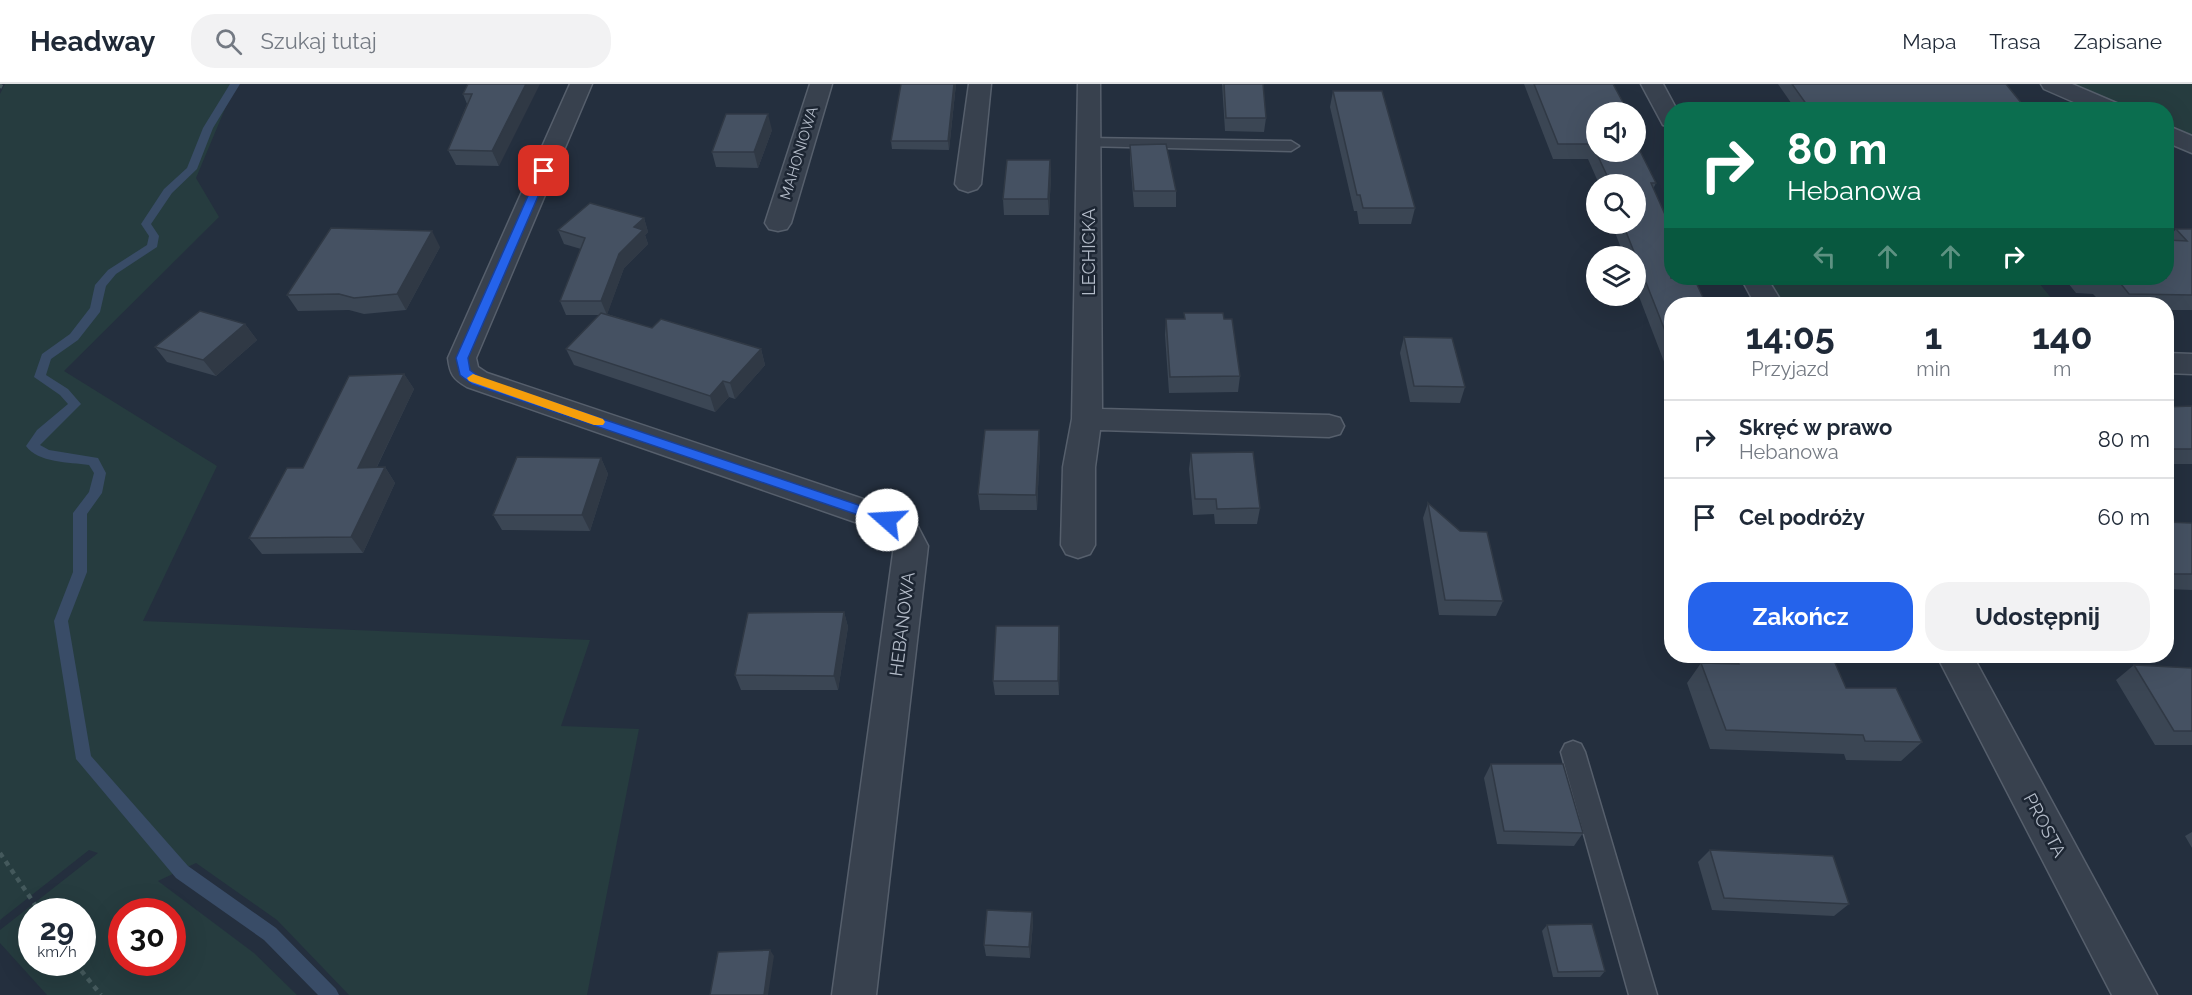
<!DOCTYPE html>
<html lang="pl">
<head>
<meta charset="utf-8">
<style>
  :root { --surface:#fff; --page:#f2f2f3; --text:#1f2937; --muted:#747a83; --line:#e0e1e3; --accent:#2563eb }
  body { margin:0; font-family:Raleway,sans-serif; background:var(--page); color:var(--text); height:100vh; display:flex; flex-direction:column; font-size:22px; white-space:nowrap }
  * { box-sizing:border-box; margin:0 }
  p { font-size:20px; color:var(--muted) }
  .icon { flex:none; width:33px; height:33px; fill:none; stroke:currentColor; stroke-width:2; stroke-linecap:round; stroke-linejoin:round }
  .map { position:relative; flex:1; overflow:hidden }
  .details { position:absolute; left:1664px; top:213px; width:510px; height:366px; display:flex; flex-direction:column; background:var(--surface); border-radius:24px; box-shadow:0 6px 24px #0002 }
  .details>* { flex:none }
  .hud { position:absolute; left:1664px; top:18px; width:510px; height:183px; border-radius:24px; box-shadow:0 6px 24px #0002; background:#0b6e4f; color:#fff; overflow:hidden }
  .controls { position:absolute; left:1586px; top:18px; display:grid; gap:12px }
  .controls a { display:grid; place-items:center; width:60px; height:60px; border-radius:50%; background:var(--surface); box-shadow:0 6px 24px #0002; font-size:30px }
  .speed { position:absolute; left:18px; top:814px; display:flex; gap:12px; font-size:30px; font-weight:700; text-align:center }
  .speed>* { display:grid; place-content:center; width:78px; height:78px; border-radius:50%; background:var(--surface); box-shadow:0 6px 24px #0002; line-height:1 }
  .speed small { font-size:15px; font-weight:400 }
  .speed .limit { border:9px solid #d22; background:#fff; color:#111 }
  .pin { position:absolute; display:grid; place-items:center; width:51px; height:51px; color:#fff; margin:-26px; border-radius:12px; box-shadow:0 3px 9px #0006 }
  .me { position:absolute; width:66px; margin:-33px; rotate:289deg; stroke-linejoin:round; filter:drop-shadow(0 0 4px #0008) }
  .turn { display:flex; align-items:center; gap:21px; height:126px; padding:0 24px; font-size:27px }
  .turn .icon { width:78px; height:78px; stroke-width:2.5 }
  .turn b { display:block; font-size:42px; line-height:51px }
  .lanes { display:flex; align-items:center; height:57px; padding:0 24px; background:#0003; justify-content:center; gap:30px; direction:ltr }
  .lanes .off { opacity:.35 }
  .eta { display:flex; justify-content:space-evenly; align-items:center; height:102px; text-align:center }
  .eta b { font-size:36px; font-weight:700; line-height:42px }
  .primary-button { display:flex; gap:12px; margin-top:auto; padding:12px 24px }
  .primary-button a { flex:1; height:69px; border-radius:24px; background:var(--accent); color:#fff; font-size:24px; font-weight:700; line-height:69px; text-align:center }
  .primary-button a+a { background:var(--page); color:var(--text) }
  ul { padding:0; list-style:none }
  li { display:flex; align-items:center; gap:18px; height:78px; padding:0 24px; border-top:2px solid var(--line) }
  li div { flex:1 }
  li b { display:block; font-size:22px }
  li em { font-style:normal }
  header { display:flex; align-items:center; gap:36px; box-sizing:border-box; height:84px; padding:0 30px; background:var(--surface); border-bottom:2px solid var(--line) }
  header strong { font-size:28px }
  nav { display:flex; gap:33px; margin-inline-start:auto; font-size:21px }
  .search { width:420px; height:54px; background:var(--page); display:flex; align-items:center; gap:15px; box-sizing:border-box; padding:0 21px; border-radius:24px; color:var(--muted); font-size:22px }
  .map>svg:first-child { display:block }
</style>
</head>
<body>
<header>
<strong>Headway</strong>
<div class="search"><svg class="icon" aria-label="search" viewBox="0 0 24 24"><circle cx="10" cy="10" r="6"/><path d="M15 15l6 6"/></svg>Szukaj tutaj</div>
<nav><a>Mapa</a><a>Trasa</a><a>Zapisane</a></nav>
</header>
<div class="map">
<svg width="2192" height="911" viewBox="0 0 2192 911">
  <rect width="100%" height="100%" fill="#242f3e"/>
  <!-- green -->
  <g fill="#263c3f" fill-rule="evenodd">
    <path d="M5 0H238L227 20 196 94 219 133 64 287 217 382 143 537 590 556 561 642 639 645 587 911H349L277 836 196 779 158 797 254 869 297 911H47L0 859V846L98 769 89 766 0 836V10ZM32 828H82V879H32ZM122 828H172V879H122Z"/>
    <path d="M2061 0H2192V57L2166 43V26L2124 25Z"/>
    <path d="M1766 194H2035L2056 220H1780Z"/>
  </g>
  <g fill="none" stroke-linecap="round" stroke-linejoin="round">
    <!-- stream -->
    <path fill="#394c67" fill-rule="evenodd" d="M230 0H240L213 44 197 85 172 109 151 140 159 152 157 163 116 190 106 202 100 228 78 256 51 275 46 291 68 305 81 320 40 361 49 366 98 374 106 389 102 409 87 430V488L68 537 91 672 188 782 276 844 336 905 339 911H318L264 856 176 794 76 675 54 537 73 488V429L89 408 94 389 89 381C69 378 38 379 26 362L37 346 68 320 60 311 34 293 42 270 70 250 90 224 95 201 108 186 147 161 149 152 141 140 164 105 187 84 203 44Z"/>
    <!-- lane casing -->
    <g stroke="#565f6c" stroke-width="3">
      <g id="lane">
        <path d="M1089 54 1291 57 1299 62 1291 67 1084 62 1081 59 1084 56Z"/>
        <path d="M1573 657 1581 660 1585 668 1657 911H1629L1561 668 1565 660Z"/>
      </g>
    </g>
    <!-- street casing -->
    <g stroke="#565f6c" stroke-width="3">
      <g id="street">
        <path d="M570 0H592L476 274 478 283 487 289 899 427 915 437 928 462 876 911H832L894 462 891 455 875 445 467 303C453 295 450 290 448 274Z"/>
        <path d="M810 0H832L791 139 787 145 778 147 769 145 765 139Z"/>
        <path d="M969 0H991L981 100 977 105 968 108 959 105 955 100Z"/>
        <path d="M1078 0H1100L1102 325 1329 331 1340 334 1344 342 1340 350 1329 353 1100 346 1095 383V461L1090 470 1078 474 1066 470 1061 461 1063 383 1072 335Z"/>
        <path d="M1641 0H1663L1677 26H1671V43L1663 41Z"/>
        <path d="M2041 0H2072L2121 21 2124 26H2092L2044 5Z"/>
        <path d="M2166 41 2192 52V69L2166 58Z"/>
        <path d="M1741 194H1767L1783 220H1755Z"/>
        <path d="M2166 269 2192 270V290L2166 289Z"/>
        <path d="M1937 572H1973L2157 911H2112Z"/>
      </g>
    </g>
    <!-- path-far1 -->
    <path stroke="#44595c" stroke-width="3" stroke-dasharray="4 4" stroke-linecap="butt" d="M0 4 2 0"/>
    <!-- path -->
    <g stroke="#44595c" stroke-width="4.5" stroke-dasharray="5 5" stroke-linecap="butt">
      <path d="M0 769 40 828"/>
      <path d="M75 879 101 911"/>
    </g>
    <!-- lane -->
    <use href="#lane" fill="#38414e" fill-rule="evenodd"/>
    <!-- street -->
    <use href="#street" fill="#38414e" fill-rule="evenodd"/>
  </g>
  <!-- wall -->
  <g fill="#3b4654">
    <path d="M468 0 499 82 456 81 448 66 467 20 463 10Z"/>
    <path d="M956 0 949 66 892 65 891 57Z"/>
    <path d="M1222 0H1263L1266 34 1264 48 1225 47Z"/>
    <path d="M1524 0H1613L1627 26 1626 28H1596L1656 99 1653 105 1671 220V296L1635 202V172H1624L1616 151 1618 145 1616 140H1635V100H1599L1588 75H1553Z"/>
    <path d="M1778 0H2006L2027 26H1796Z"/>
    <path d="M1333 7 1415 124 1411 140H1359L1357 127H1354L1330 23Z"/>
    <path d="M772 46 758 84 716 83 712 68Z"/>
    <path d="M1130 61 1176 107V123H1134L1130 76Z"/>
    <path d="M1050 76 1051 92 1049 131H1004L1003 115Z"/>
    <path d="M644 134 648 148 645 151 648 160 624 184 607 230 652 244 761 265 765 281 735 315 729 313 715 328 574 281 566 265 599 231H566L560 217 581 165 564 160 558 146Z"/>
    <path d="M2176 145H2192V226H2166V220H2112L2108 215H2098L2093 210 2076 209 2064 194H2166L2167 156Z"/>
    <path d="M440 163 406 226 364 230 349 226 298 227 287 211Z"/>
    <path d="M1184 229 1224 235 1240 292 1238 308 1169 309 1165 251 1166 235H1184Z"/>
    <path d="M245 240 257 256 216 292 167 278 155 263Z"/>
    <path d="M1404 253 1465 303 1460 319 1410 318 1400 269Z"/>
    <path d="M404 290 414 305 377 383H385L395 399 363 469 262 470 249 454 303 384Z"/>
    <path d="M2192 322V380H2166V323Z"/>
    <path d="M1040 362 1037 426H980L978 410Z"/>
    <path d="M1191 369 1260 424 1257 440H1215L1214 430 1193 431 1189 385Z"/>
    <path d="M601 374 608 390 590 447 502 446 493 431Z"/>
    <path d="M1428 419 1503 517 1496 532 1439 531 1423 434Z"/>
    <path d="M2166 438 2192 440V506L2166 505Z"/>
    <path d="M844 528 848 543 838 606H741L735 591Z"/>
    <path d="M1059 542 1060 557 1059 611H995L993 597Z"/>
    <path d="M1736 572H1832L1846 604 1922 658 1901 677 1846 676 1844 670 1710 665 1687 599 1701 579 1730 580Z"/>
    <path d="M2134 581 2192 584V661H2155L2116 596Z"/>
    <path d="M1491 680 1583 749 1574 762 1497 760 1484 694Z"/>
    <path d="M2192 748V764L2185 752Z"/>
    <path d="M1710 766 1849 820 1834 832 1712 826 1698 778Z"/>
    <path d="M1032 828 1033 839 1030 874 986 872 984 861Z"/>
    <path d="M1547 841 1605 887 1600 893H1553L1542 847Z"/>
  </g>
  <!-- shaded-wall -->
  <g fill="#303945">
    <path d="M526 0H540L499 82 492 67Z"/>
    <path d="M954 0H956L949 66 948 57Z"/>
    <path d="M768 30 772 46 758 84 754 68Z"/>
    <path d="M1050 76 1051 92 1049 131 1048 115Z"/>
    <path d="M644 134 648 148 645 151 648 160 624 184 607 231 601 217 619 170 634 143Z"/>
    <path d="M432 147 440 163 406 226 397 210Z"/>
    <path d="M245 240 257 256 216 292 203 276Z"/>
    <path d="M761 265 765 281 735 315 730 299Z"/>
    <path d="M404 290 414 305 369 399 358 384Z"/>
    <path d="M723 297 729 313 715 328 710 312Z"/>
    <path d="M1039 346 1040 362 1037 426 1036 411Z"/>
    <path d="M601 374 608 390 590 447 582 431Z"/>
    <path d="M385 383 395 399 363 469 351 453Z"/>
    <path d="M844 528 848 543 838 606 834 592Z"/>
    <path d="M1059 542 1060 557 1059 611 1058 597Z"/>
    <path d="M1032 828 1033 839 1030 874 1029 863Z"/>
    <path d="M770 866 774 872 768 911H764Z"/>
  </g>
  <!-- building -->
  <g fill="#455162" stroke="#303945" stroke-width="1.5">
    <path d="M468 0H526L492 67 448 66 472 10H463Z"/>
    <path d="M901 0H954L948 57H891Z"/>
    <path d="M1224 0H1263L1266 34H1226Z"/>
    <path d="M1534 0H1613L1627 26H1620L1621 28H1596V67L1593 60H1558Z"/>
    <path d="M1792 0H2006L2027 26H1806L1802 21H1807Z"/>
    <path d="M1333 7H1382L1415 124H1363L1360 111H1357Z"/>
    <path d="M726 30H768L754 68H712Z"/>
    <path d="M1635 57 1656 99H1651L1671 144V194H1694L1706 220H1671V262L1623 140H1635V100H1611L1596 68H1635Z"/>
    <path d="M1166 60 1176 107H1134L1130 61Z"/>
    <path d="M1007 76H1050L1048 115H1003Z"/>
    <path d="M590 119 644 134 634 143 643 146 619 170 601 217H560L585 154 558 146Z"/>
    <path d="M331 144 432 147 397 210 354 214 339 210 287 211Z"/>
    <path d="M2176 145H2192V211L2129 210 2121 200H2110L2106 194H2088H2166V156L2187 157Z"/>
    <path d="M200 227 245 240 203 276 155 263Z"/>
    <path d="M601 229 652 244 661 235 761 265 730 299 723 297 710 312 566 265Z"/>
    <path d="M1184 229H1223L1224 235H1232L1240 292 1170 293 1166 235H1185Z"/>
    <path d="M1404 253 1452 254 1465 303 1414 302Z"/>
    <path d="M404 290 358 384 385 383 351 453 249 454 287 384H303L349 292Z"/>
    <path d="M2192 322V365H2166V323Z"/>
    <path d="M985 346H1039L1036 411 978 410Z"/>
    <path d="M1253 368 1260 424 1217 425 1216 415H1195L1191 369Z"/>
    <path d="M517 373 601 374 582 431H493Z"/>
    <path d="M1428 419 1460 447 1487 448 1503 517 1445 516Z"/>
    <path d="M2166 438 2191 439 2192 440V490H2166Z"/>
    <path d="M844 528 834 592 735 591 748 529Z"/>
    <path d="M996 542H1059L1058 597H993Z"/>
    <path d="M1736 572H1832L1846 604H1896L1922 658 1865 657 1863 651 1726 646 1701 579 1739 580Z"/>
    <path d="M2134 581 2192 584V647H2174Z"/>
    <path d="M1491 680H1563L1583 749 1504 747Z"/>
    <path d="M1710 766 1833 772 1849 820 1724 814Z"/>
    <path d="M987 826 1032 828 1029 863 984 861Z"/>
    <path d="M1592 840 1605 887 1558 888 1547 841Z"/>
    <path d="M770 866 764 911H710L718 868Z"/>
  </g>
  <!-- route -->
  <path fill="#2563eb" stroke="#184099" stroke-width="1.5" d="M544 84 549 87 468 274 470 286 481 294 891 432V439H882L472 300 460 291 456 274 539 87Z"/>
  <!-- slow -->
  <path fill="#f59e0b" d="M473 290 603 335 605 338 603 341H594L469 297 467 294Z"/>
  <g text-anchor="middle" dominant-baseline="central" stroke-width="5" stroke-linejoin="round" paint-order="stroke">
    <!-- far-street labels -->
    <g font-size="15" fill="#b4bcc9" stroke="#1d2633">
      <text transform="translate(799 69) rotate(-73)">MAHONIOWA</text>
    </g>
    <!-- street labels -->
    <g font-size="18" fill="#b4bcc9" stroke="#1d2633">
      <text transform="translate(1088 168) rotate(-90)">LECHICKA</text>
      <text transform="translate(902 540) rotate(-83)">HEBANOWA</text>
      <text transform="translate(2045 741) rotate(62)">PROSTA</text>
    </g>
  </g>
</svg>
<div class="controls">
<a><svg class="icon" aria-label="sound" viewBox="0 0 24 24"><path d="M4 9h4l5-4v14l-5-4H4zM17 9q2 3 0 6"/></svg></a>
<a><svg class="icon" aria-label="search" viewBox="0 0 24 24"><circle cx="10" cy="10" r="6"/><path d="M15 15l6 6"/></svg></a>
<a><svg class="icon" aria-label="layers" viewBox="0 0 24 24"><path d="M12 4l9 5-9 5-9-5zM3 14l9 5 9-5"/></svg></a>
</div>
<div class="speed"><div>29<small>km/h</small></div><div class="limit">30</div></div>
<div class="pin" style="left:544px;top:87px;background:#d93025"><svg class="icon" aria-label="arrive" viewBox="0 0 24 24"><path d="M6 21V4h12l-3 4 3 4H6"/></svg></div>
<svg class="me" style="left:887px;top:436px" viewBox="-20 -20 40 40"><circle r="19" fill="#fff"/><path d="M0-13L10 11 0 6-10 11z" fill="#2563eb"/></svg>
<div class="hud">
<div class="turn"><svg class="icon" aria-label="right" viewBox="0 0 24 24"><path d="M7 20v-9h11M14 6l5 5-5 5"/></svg><div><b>80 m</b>Hebanowa</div></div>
<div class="lanes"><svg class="icon off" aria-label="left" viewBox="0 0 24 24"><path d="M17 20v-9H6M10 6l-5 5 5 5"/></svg><svg class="icon off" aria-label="ahead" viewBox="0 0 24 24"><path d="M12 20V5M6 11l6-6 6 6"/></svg><svg class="icon off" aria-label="ahead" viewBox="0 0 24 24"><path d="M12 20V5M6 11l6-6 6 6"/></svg><svg class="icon" aria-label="right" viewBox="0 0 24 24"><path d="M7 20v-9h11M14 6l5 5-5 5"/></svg></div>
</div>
<section class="details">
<div class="eta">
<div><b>14:05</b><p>Przyjazd</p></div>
<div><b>1</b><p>min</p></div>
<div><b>140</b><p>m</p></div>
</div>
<ul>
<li><svg class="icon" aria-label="right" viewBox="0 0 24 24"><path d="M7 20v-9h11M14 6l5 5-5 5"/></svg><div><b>Skręć w prawo</b><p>Hebanowa</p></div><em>80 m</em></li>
<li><svg class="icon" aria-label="arrive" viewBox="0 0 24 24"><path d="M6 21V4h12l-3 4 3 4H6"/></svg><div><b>Cel podróży</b></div><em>60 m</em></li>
</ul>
<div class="primary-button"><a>Zakończ</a><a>Udostępnij</a></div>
</section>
</div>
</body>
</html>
